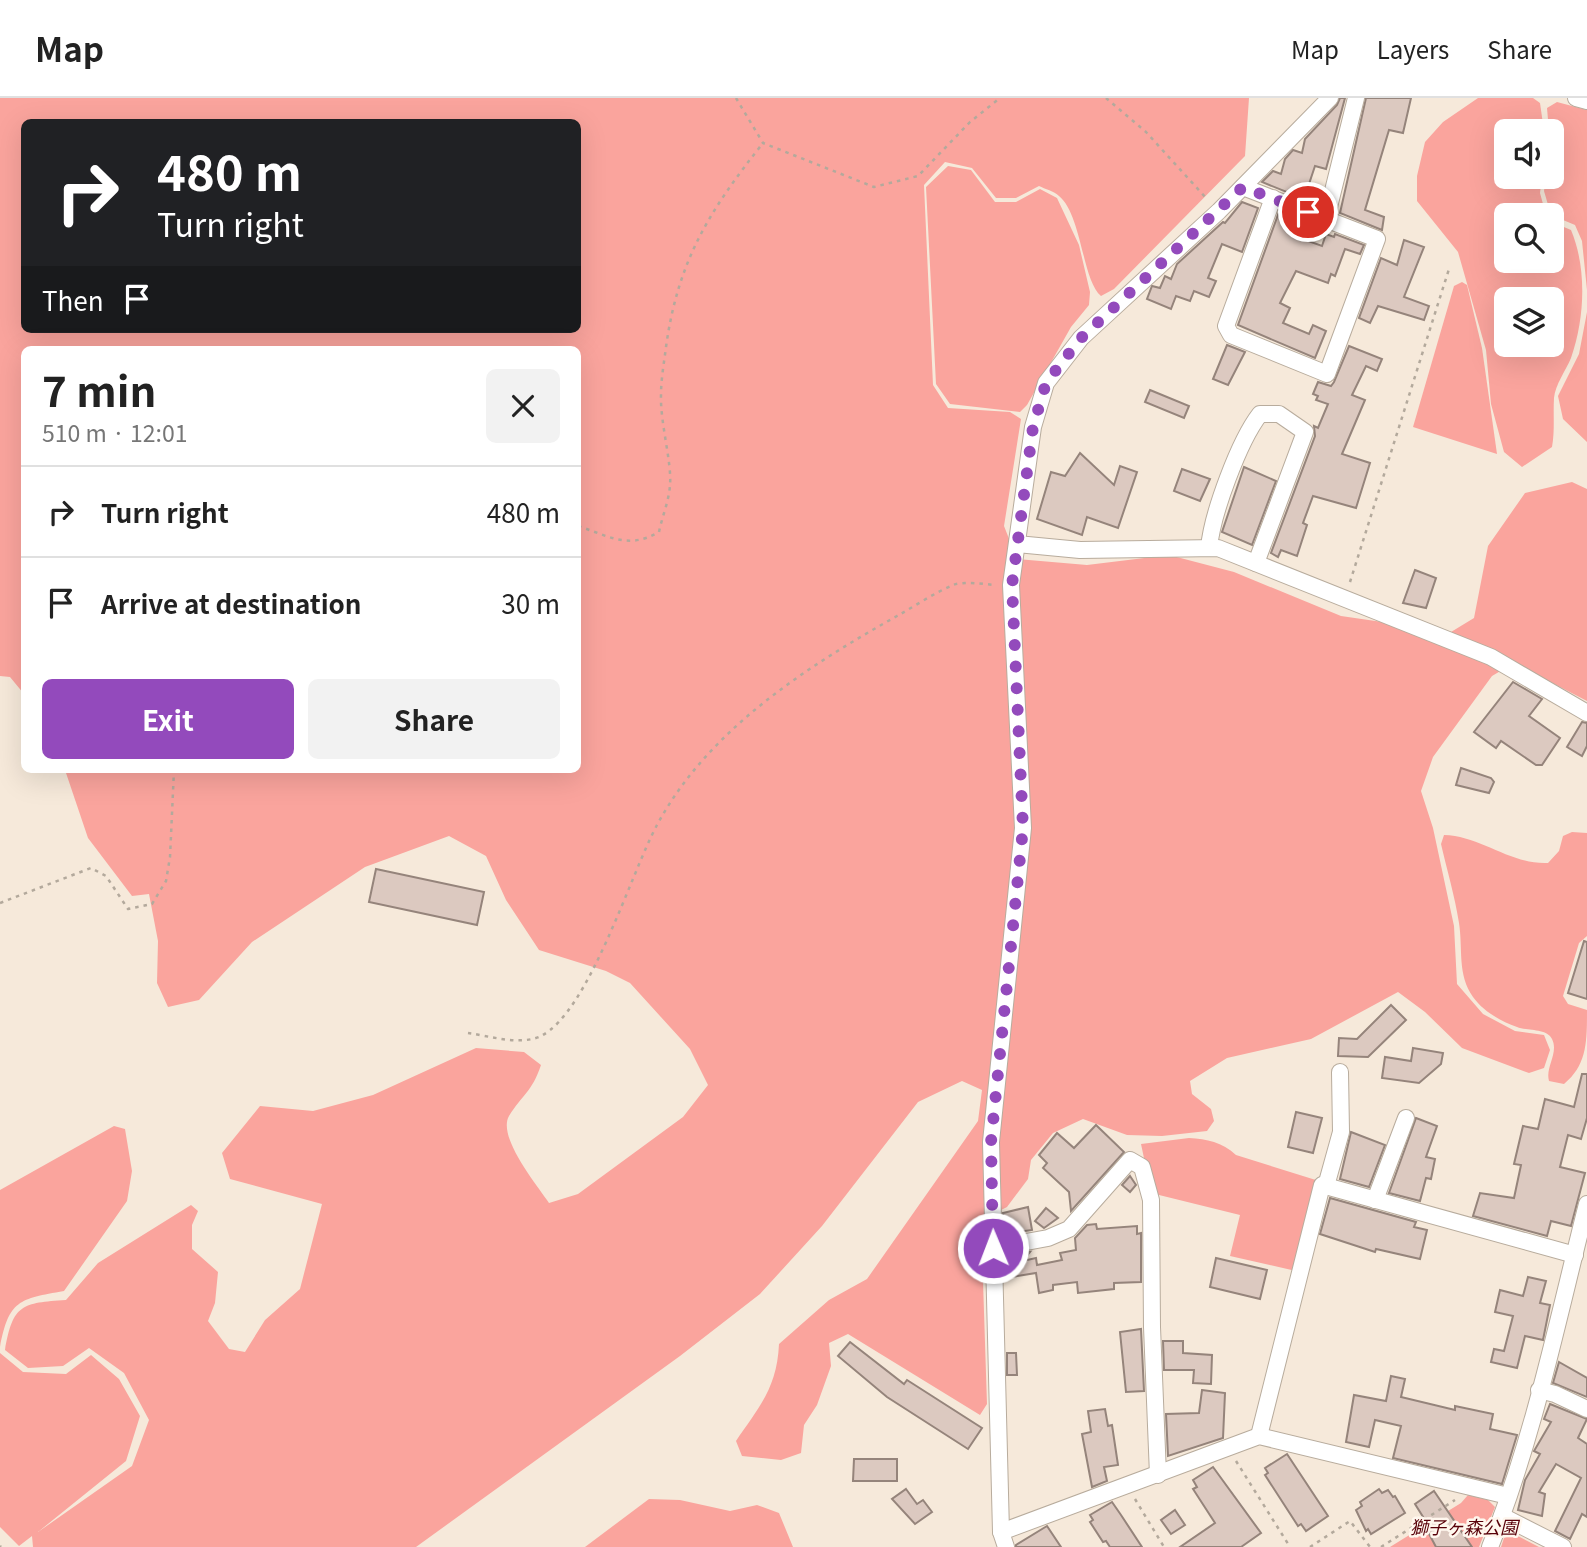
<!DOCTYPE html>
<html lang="en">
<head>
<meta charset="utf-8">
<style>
  :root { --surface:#fff; --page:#f2f2f2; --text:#222; --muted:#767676; --line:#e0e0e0; --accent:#934abc }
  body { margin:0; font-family:Georgia,"Noto Sans JP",serif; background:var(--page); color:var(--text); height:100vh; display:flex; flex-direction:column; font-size:26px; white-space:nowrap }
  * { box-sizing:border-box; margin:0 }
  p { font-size:23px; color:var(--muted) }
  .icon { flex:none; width:38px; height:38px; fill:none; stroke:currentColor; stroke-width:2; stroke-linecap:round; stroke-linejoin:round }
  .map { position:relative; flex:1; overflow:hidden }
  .panel { position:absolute; left:21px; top:248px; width:560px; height:427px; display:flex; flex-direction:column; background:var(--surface); border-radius:10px; box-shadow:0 7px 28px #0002 }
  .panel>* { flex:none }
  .guide { position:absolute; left:21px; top:21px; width:560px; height:214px; border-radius:10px; box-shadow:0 7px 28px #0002; background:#202124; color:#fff; overflow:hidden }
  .tools { position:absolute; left:1494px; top:21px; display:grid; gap:14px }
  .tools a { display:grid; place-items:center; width:70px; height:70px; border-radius:10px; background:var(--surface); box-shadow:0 7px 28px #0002; font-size:35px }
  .pin { position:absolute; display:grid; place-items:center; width:60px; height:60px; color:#fff; margin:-30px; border:4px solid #fff; border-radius:50%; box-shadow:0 2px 7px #0007 }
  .me { position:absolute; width:77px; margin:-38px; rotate:359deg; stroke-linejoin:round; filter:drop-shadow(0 0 5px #0008) }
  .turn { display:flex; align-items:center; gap:24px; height:147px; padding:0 21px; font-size:32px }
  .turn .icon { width:91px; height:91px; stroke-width:2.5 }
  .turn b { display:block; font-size:49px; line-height:60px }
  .then { display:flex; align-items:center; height:66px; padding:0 21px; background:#0003; gap:14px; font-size:26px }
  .round { display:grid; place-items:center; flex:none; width:74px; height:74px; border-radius:10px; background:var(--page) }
  .headline { display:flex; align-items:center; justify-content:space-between; height:119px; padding:0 21px }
  h1 { font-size:42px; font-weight:700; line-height:52px }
  .action { display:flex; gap:14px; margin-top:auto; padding:14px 21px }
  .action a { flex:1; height:80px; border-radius:10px; background:var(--accent); color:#fff; font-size:28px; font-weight:700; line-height:80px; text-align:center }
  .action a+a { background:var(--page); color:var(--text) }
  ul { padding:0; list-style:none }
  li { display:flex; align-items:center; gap:21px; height:91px; padding:0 21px; border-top:2px solid var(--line) }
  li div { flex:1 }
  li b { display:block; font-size:26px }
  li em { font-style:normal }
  header { display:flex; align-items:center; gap:42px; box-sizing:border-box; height:98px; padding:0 35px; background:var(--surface); border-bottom:2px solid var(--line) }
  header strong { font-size:33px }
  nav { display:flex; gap:38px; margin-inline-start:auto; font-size:24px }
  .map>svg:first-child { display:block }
</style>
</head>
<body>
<header>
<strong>Map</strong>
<nav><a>Map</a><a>Layers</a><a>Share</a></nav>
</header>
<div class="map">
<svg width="1587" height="1449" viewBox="0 0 1587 1449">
  <rect width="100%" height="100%" fill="#f6e9da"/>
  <!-- green -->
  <g fill="#faa49d" fill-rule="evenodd">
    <path d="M0 0H1249L1245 58 1114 191 1101 198C1082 182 1082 117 1059 98 1054 93 1045 91 1039 88L1016 100H996L972 70 945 64 924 87 933 287 948 310 1010 314 1021 321 1004 428 1017 461 1087 467 1169 457 1234 474 1341 518 1451 534 1474 520 1488 448 1525 395 1572 384 1587 391V603L1514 565 1492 578 1433 659 1421 693 1433 730 1454 828 1457 886 1483 916 1515 933 1544 937 1550 952 1544 970 1529 975 1462 950 1425 914 1398 894 1311 941 1227 960 1190 983 1192 996 1211 1011 1214 1023 1207 1033 1162 1038 1127 1037 1083 1021 1053 1035 1031 1062 1028 1081 1007 1109 981 1122 987 1306 980 1317 848 1236 829 1245 831 1268 817 1307 804 1327 801 1355 781 1362 742 1358 736 1343C759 1309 777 1290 779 1246L829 1202 867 1181 978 1023 982 992 962 983 918 1004 822 1128 760 1196 680 1258 416 1449H33L32 1438 19 1448 0 1429V1255L23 1274 66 1276 91 1257 119 1281 140 1318 126 1363 38 1434 132 1368 149 1322 124 1275 89 1250 63 1268 28 1270 5 1252C13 1206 22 1205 66 1202L98 1165 191 1107 198 1113 192 1127V1151L218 1174 215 1205 208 1223 229 1251 245 1254 265 1222 300 1191 322 1106 230 1081 222 1055 260 1008 313 1013 373 997 476 950 524 954 541 967C532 994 522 997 509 1018 497 1039 537 1087 549 1105L578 1096 683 1019 708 987 690 951 630 885 606 873 539 852 506 802 486 758 449 738 365 769 252 844 199 902 168 909 157 885 158 843 149 796 132 798 88 740 65 672H578V252H24V596L10 579 0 578ZM24 24H578V231H24Z"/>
    <path d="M1478 0H1533L1540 5 1544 33H1507V79H1542L1540 95 1546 117H1507V163H1552V124L1571 132C1587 170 1585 220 1571 260 1566 272 1555 287 1554 300 1553 317 1555 332 1552 349L1522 369 1504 354 1491 306 1486 252 1458 154 1417 103V78L1425 44 1443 24ZM1507 201H1552V247H1507Z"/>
    <path d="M1557 4 1587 12V192L1582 143 1575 127 1551 117 1544 93 1546 79H1552V33H1549L1547 10Z"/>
    <path d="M948 68 971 72 995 104H1016L1040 91 1057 100 1079 147 1090 194 1089 207 1071 229 1027 307 1020 314 950 306 936 286 926 89Z"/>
    <path d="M1462 184 1467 187 1482 250 1497 356 1413 329 1454 188Z"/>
    <path d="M1587 214V344L1563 321 1558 298 1579 256Z"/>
    <path d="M1572 734 1587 735V838L1579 845 1563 898 1568 906 1587 912C1587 944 1587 967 1564 986L1549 983C1545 969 1559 955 1552 941 1547 930 1526 933 1517 929 1500 923 1483 913 1473 899 1457 877 1463 851 1459 825 1455 799 1447 772 1441 746L1444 737C1481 738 1511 767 1548 765L1559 753 1563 738Z"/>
    <path d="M114 1028 125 1031 132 1073 127 1103 64 1193C19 1201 9 1202 0 1249V1092Z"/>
    <path d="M1189 1040C1207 1041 1222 1044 1236 1057L1319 1083 1296 1173 1230 1158 1240 1117 1155 1096 1151 1093 1141 1046Z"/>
    <path d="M1468 1397 1488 1402 1495 1409 1479 1449H1390L1461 1405Z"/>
    <path d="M649 1401 680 1402 730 1413 757 1407 779 1415 793 1449H585Z"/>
    <path d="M1514 1436 1539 1449H1501L1504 1440Z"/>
  </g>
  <!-- building -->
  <g fill="#dcc9c0" stroke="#95847b" stroke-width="2">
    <path d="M1340 0H1345L1326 71 1315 68 1304 101 1262 84 1273 73 1281 76 1285 61 1293 52 1302 55 1305 41 1337 7Z"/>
    <path d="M1366 0H1411L1403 35 1389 32 1365 112 1384 119 1382 132 1340 115Z"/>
    <path d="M1242 104 1258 110 1242 154 1222 146 1208 180 1216 183 1209 199 1194 193 1190 203 1176 198 1171 211 1147 201 1152 188 1160 190 1165 178 1171 181 1177 166 1223 124 1225 125Z"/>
    <path d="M1279 114 1296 121 1294 127 1300 130 1297 139 1322 148 1326 136 1334 139 1335 136 1364 147 1360 156 1345 151 1335 178 1331 176 1328 185 1296 173 1280 205 1290 210 1283 225 1309 236 1313 227 1326 233 1315 260 1238 227Z"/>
    <path d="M1404 142 1424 149 1404 199 1429 208 1424 222 1378 208 1370 225 1359 220 1381 160 1397 167Z"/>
    <path d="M1227 247 1245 254 1228 287 1213 281Z"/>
    <path d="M1349 248 1382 261 1377 273 1366 268 1352 297 1365 302 1342 356 1370 365 1356 410 1313 398 1303 425 1307 427 1297 458 1281 452 1278 459 1271 455 1315 338 1314 328 1318 330 1328 306 1316 302 1318 298 1313 296 1318 284 1331 288 1334 284Z"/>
    <path d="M1150 292 1189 308 1184 320 1145 304Z"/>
    <path d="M1080 355 1114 387 1120 368 1137 374 1118 430 1087 419 1082 437 1037 421 1051 374 1065 378Z"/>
    <path d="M1244 369 1276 383 1252 447 1222 434Z"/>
    <path d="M1182 371 1210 381 1200 403 1174 393Z"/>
    <path d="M1415 472 1436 480 1426 510 1403 505Z"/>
    <path d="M1513 584 1542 601 1529 618 1560 640 1542 667H1536L1501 643 1496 650 1474 634Z"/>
    <path d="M1582 624 1587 625V648L1582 658 1567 649Z"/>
    <path d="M1461 670 1491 680 1494 684 1489 695 1456 687Z"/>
    <path d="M376 771 484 794 477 827 369 804Z"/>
    <path d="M1584 843 1587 844V901L1568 895Z"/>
    <path d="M1391 907 1406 922 1368 959 1338 958 1339 940 1357 941Z"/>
    <path d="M1413 950 1443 955 1441 966 1419 985 1382 980 1385 959 1411 963Z"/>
    <path d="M1582 976H1587V1020L1581 1041 1568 1037 1560 1069 1585 1075 1571 1128 1551 1123 1547 1138 1473 1118 1480 1095 1514 1100 1521 1067 1514 1066 1523 1028 1538 1031 1545 1001 1574 1009Z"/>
    <path d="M1296 1014 1322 1020 1313 1055 1288 1049Z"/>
    <path d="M1416 1020 1437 1028 1426 1059 1435 1061 1431 1081 1426 1080 1420 1103 1389 1095Z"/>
    <path d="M1096 1027 1124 1054 1071 1113 1069 1094 1043 1070 1047 1065 1039 1057 1057 1035 1074 1050Z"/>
    <path d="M1351 1034 1385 1047 1369 1089 1340 1081Z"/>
    <path d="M1130 1078 1136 1087 1130 1094 1122 1087Z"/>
    <path d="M1330 1100 1416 1124 1414 1129 1427 1132 1420 1161 1376 1151 1375 1154 1320 1136Z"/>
    <path d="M1028 1109 1032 1132 1004 1136 1003 1115Z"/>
    <path d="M1046 1110 1058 1120 1044 1130 1035 1123Z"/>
    <path d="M1096 1126 1097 1131 1137 1128V1136L1141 1135V1184L1114 1185V1191L1078 1195 1077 1184 1053 1187V1192L1039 1195 1036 1175 1005 1180V1166L1015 1164 1013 1157 1030 1154 1023 1163 1036 1160 1037 1167 1062 1162 1060 1155 1076 1152 1075 1140 1087 1127Z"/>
    <path d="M1216 1160 1267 1172 1260 1201 1210 1189Z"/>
    <path d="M1528 1179 1546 1183 1540 1205 1550 1207 1543 1242 1525 1238 1517 1270 1491 1264 1494 1251 1504 1253 1513 1218 1495 1214 1500 1192 1523 1198Z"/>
    <path d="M1141 1231 1144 1293 1126 1294 1120 1234Z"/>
    <path d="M1163 1243H1183V1255L1212 1257 1211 1286 1193 1285 1194 1272H1164Z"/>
    <path d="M850 1244 904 1286 907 1282 982 1330 968 1351 887 1299 838 1258Z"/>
    <path d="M1007 1255H1016L1017 1277H1007Z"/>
    <path d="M1559 1264 1587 1280V1299L1553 1285Z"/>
    <path d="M1391 1278 1405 1281 1401 1299 1455 1312V1308L1493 1316 1490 1331 1517 1337 1502 1386 1393 1360 1401 1328 1375 1322 1369 1349 1346 1344 1354 1297 1386 1303Z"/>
    <path d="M1202 1292 1225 1295 1223 1340 1168 1358 1166 1316 1199 1315Z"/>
    <path d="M1550 1306 1587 1321 1578 1340 1587 1346V1419L1582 1416 1570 1441 1555 1433 1581 1380 1556 1366 1539 1394 1545 1396 1542 1418 1518 1412 1525 1382 1540 1356 1534 1353 1551 1324 1544 1321Z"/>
    <path d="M1105 1311 1108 1328 1112 1327 1118 1367 1104 1369 1107 1383 1092 1389 1082 1336 1091 1334 1088 1313Z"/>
    <path d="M1287 1356 1328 1418 1306 1433 1301 1426 1298 1428 1265 1377 1268 1375 1265 1370Z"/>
    <path d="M854 1361H897V1383H853Z"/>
    <path d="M1213 1369 1261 1435 1241 1449H1180L1215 1425 1193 1391 1197 1389 1193 1382Z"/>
    <path d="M906 1391 917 1406 923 1402 932 1414 915 1426 892 1401Z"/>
    <path d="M1379 1391 1382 1395 1388 1392 1393 1399 1395 1398 1405 1415 1371 1436 1368 1431 1366 1433 1356 1412 1362 1408 1360 1404Z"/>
    <path d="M1434 1393 1472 1449H1436L1427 1432 1430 1430 1415 1406Z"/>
    <path d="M1112 1404 1121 1417 1142 1449H1110L1106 1443 1103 1444 1090 1424 1093 1422 1090 1417Z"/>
    <path d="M1175 1412 1185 1427 1171 1436 1161 1422Z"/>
    <path d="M1047 1428 1061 1449H1016V1447Z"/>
  </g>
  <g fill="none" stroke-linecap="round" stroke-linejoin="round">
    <!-- minor casing -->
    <g stroke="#b8ac9d" stroke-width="18">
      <g id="minor">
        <path d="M1576 0 1587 3"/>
        <path d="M1243 89 1377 141 1327 276 1231 237 1226 228 1273 100"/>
        <path d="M1326 121 1356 0"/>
        <path d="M1017 446 1080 452 1218 450 1491 559 1587 615"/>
        <path d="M1209 450C1212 416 1239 343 1260 316H1279L1305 334 1256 465"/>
        <path d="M1326 1088 1341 1034 1340 974"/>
        <path d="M1375 1102 1406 1020"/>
        <path d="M993 1150 1048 1140 1069 1131 1130 1062 1142 1069 1151 1102 1152 1229 1158 1377"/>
        <path d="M1539 1292 1555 1296 1587 1311"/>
        <path d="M1259 1338 1322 1087 1575 1157"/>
        <path d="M1502 1418 1563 1449"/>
        <path d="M1001 1434 1259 1338 1508 1398"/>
        <path d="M1006 1449 1001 1434 991 1044 1023 730 1011 487 1033 329 1046 285 1081 240 1219 113 1330 0"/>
        <path d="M1490 1449C1534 1339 1558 1220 1587 1106"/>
      </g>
    </g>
    <!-- path -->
    <g stroke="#b3a99c" stroke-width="2.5" stroke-dasharray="3.5 5" stroke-linecap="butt">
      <path d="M736 0 763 45 874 89 918 78 970 24 1000 0"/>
      <path d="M1106 0 1146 34 1207 101"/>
      <path d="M578 428C609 438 628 452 659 434 662 419 669 403 670 387 672 365 660 324 661 297 661 281 664 265 666 249 678 162 710 112 763 45"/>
      <path d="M1350 484 1449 171"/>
      <path d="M0 805 91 770 106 778 128 811 152 806 166 783 170 759 174 672"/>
      <path d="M468 935C490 938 520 948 541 938 589 914 631 775 657 727 708 632 806 569 897 518 915 508 934 495 953 487 964 483 982 486 995 487"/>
      <path d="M1236 1363 1290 1449"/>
      <path d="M1135 1401 1164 1449"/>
      <path d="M0 1448 1 1449"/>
      <path d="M1310 1449 1350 1423 1370 1449"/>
      <path d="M1381 1449 1455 1402"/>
    </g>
    <!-- minor -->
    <use href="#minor" stroke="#fff" stroke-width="16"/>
  </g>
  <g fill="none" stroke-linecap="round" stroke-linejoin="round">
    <!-- route -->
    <path stroke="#934abc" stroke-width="12" stroke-dasharray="0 21.6" d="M993 1150 991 1044 1023 730 1012 487 1033 329 1046 285 1081 240 1243 89 1308 114"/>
  </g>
  <g text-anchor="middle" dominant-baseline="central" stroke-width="5" stroke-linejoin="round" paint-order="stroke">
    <!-- park labels -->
    <g font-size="18" font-style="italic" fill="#580009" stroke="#fff7ee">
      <text x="1464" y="1428">獅子ヶ森公園</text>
    </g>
  </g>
</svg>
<div class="tools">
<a><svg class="icon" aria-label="sound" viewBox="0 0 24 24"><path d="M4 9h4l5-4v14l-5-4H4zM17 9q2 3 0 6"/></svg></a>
<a><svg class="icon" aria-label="search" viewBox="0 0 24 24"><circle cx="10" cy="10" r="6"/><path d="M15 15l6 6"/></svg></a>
<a><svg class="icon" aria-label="layers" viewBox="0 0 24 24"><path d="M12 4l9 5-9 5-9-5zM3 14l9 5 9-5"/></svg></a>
</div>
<div class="pin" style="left:1308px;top:114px;background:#d93025"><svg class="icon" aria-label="arrive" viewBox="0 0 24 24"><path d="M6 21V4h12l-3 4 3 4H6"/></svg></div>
<svg class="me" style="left:993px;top:1150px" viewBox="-20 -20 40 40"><circle r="17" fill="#934abc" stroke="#fff" stroke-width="3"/><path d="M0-11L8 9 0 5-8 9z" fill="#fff"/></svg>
<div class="guide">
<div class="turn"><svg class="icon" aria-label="right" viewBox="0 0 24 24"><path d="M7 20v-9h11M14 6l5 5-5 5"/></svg><div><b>480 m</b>Turn right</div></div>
<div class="then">Then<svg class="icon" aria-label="arrive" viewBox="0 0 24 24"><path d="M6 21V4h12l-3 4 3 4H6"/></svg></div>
</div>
<section class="panel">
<div class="headline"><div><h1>7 min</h1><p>510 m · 12:01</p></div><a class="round"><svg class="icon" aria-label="close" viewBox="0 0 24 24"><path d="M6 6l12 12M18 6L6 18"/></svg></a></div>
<ul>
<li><svg class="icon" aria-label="right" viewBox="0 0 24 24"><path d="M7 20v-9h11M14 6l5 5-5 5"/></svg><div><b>Turn right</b></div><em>480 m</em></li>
<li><svg class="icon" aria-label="arrive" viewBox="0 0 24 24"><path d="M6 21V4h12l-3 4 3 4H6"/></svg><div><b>Arrive at destination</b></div><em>30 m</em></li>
</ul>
<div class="action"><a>Exit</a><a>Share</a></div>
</section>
</div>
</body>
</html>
